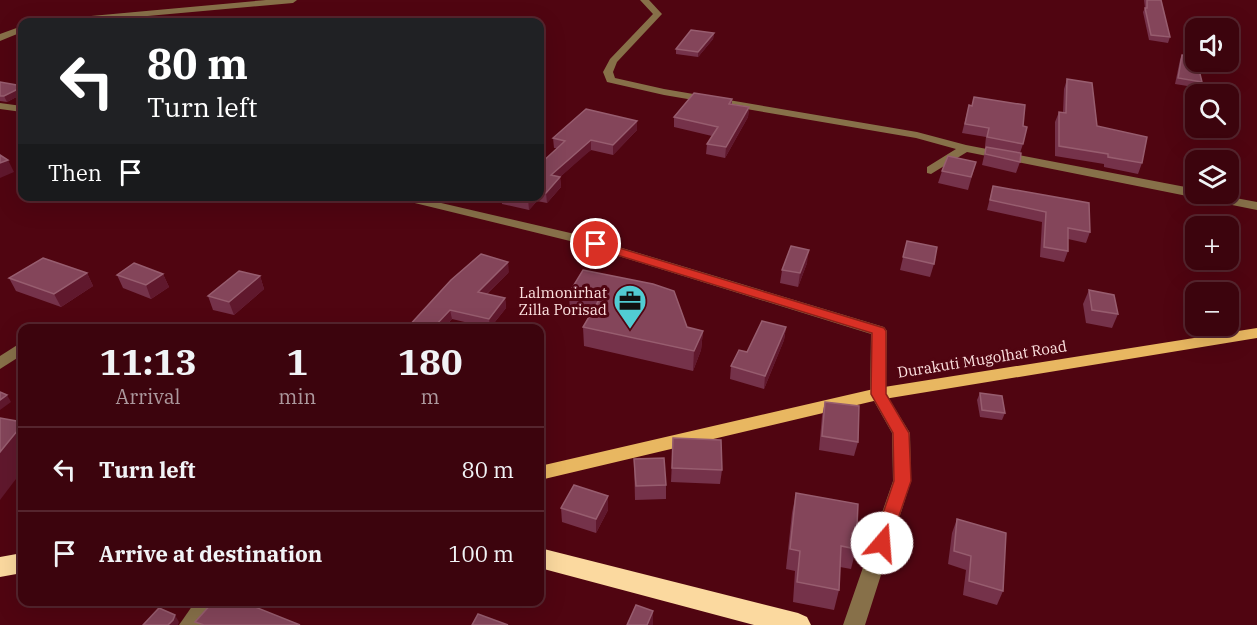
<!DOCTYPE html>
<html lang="en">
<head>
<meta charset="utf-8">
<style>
  :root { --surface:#3c040d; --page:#47121b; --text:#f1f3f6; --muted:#ac989d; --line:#55252e }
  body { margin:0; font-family:"IBM Plex Serif",serif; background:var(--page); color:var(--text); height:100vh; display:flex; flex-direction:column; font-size:22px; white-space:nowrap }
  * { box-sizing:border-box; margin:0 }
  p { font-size:20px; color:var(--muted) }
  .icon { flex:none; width:33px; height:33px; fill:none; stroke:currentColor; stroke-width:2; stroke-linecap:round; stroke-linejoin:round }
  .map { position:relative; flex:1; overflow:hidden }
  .sheet { position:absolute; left:18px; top:324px; width:526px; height:282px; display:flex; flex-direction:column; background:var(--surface); border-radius:12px; box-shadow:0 6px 24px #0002,0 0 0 2px var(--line) }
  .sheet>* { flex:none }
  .guide { position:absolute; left:18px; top:18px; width:526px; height:183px; border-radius:12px; box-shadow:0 6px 24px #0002,0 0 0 2px var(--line); background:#202124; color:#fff; overflow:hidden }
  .controls { position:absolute; left:1185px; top:18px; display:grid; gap:12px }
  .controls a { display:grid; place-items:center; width:54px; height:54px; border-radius:12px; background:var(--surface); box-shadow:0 6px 24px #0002,0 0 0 2px var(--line); font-size:30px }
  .pin { position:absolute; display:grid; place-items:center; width:51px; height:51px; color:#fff; margin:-26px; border:3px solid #fff; border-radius:50%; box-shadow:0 2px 6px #0007 }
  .me { position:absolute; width:66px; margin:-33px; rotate:18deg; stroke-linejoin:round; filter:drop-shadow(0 0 4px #0008) }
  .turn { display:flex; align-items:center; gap:21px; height:126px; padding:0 30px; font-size:27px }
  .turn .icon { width:78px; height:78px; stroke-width:2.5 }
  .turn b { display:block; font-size:42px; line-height:51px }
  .then { display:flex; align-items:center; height:57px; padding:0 30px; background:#0003; gap:12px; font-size:22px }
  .eta { display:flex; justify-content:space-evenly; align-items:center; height:102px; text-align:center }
  .eta b { font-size:36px; font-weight:800; line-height:42px }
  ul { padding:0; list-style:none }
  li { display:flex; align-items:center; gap:18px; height:84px; padding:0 30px; border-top:2px solid var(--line) }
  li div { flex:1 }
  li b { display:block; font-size:22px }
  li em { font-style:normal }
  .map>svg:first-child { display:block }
</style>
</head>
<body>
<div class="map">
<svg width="1257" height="625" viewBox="0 0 1257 625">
  <rect width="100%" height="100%" fill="#500511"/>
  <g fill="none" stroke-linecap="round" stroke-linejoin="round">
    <!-- minor -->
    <g fill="#877049" fill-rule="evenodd">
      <path d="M266 0H297L293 3 81 22H54L58 19Z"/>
      <path d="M640 0H649L662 14 617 62 613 72 615 78 664 89 917 132 966 145 1196 189V194H1214L1257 202V210L967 152 931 174 927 173V167L956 149 916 138 664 95 607 82 603 72 610 59 653 14Z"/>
      <path d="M22 26V32L0 41V34Z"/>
      <path d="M0 103 22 106V112L0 109Z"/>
      <path d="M386 196H411L579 235 884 327 887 331 886 394 910 433 911 481 865 625H843L893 481 892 433 870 394 871 334 570 241Z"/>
      <path d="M22 342V355L0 369V356Z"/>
      <path d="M195 602H218L203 625H179Z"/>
    </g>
    <!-- major -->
    <path fill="#e8b761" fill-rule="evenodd" d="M1257 328V338L878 400 540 480V466L878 388Z"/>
    <!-- highway -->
    <g fill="#fbd99f" fill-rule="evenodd">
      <path d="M540 548 798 613 807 617 811 625H754L540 568Z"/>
      <path d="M22 553V573L0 577V557Z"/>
    </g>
  </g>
  <!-- wall -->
  <g fill="#75324a">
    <path d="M1144 0H1161L1170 37 1168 43 1149 40 1143 12 1145 8Z"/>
    <path d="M714 33 713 39 698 57 676 54V49Z"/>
    <path d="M1182 55 1202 82 1200 88 1175 84 1180 60Z"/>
    <path d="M1067 79 1097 126 1142 163 1138 174 1104 167V164L1055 156V122L1059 112H1063L1064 89Z"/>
    <path d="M0 82 22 86V94L7 102 0 101Z"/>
    <path d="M974 97 1023 126V144L1020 153V162L1016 173 982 165 986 147 985 146 986 137 962 133 969 105 972 106Z"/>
    <path d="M732 99V104L749 107 748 117 725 158 706 154 707 144 712 136 674 127V117Z"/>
    <path d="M637 121V130L613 155 591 150 584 155 560 177 561 187 547 203 537 201 529 210 502 204 501 196H540V164L557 148H554L553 138Z"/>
    <path d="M976 162 968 190 938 183 942 171Z"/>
    <path d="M993 186 1090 232 1086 243 1068 239V251L1064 262 1040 257 1042 222 987 210Z"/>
    <path d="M907 241 934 264 930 277 900 270Z"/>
    <path d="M807 263 798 287 780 283 782 270Z"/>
    <path d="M509 272 487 294 505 298 506 308 490 328 452 319 444 328H407Z"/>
    <path d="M87 273 93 286 61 307 16 291 9 278Z"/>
    <path d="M163 274 169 287 151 299 123 288 117 275Z"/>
    <path d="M260 276 264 289 234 315 213 310 208 296Z"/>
    <path d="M653 284 687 327 703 331 701 350 693 371 584 346 583 327 589 317 570 312 569 293Z"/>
    <path d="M1089 290 1118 314 1112 328 1086 323 1083 304Z"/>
    <path d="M786 327 784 340 764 389 730 379 731 366 747 352Z"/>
    <path d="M980 393 1005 413 1002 420 980 417 977 400Z"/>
    <path d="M825 402 858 442 854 456 819 450 822 416Z"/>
    <path d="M673 438 722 470 720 484 671 482Z"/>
    <path d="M634 459 666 485V499L635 500Z"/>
    <path d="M796 493 856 549 851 569 840 567 839 590 834 610 793 602 795 571 786 569 792 513Z"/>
    <path d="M561 508 608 510 596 533 562 522Z"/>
    <path d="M957 519 1003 591 997 605 963 595 966 570 948 564 952 533Z"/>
    <path d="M371 602H384L381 606Z"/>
  </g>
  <!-- shaded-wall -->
  <g fill="#60182d">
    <path d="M714 33 713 39 698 57V52Z"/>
    <path d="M22 87V94L7 102 4 96Z"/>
    <path d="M749 107 748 117 725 158 726 147Z"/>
    <path d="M637 121V130L613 155V145Z"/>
    <path d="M591 140V150L560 177 561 187 547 203 546 193 551 175Z"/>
    <path d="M8 160 14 172 0 178V163Z"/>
    <path d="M531 196H536L537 201 529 210 528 199Z"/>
    <path d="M809 250 807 263 798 287 800 273Z"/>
    <path d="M508 262 509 272 479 301 478 292Z"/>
    <path d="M87 273 93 286 61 307 54 294Z"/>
    <path d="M163 274 169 287 151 299 146 285Z"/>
    <path d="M260 276 264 289 234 315 229 302Z"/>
    <path d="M505 298 506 308 490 328 489 319Z"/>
    <path d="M450 310 452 319 444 328H433Z"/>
    <path d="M786 327 784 340 764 389 765 376Z"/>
    <path d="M703 331 701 350 693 371 694 351Z"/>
    <path d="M7 395 11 402 0 410V400Z"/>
    <path d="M22 425V471L0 500V452Z"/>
    <path d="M608 496V510L596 533V519Z"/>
    <path d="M653 611V625H647Z"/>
    <path d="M175 615 179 622 178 625H168Z"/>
  </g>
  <!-- building -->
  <g fill="#84455a" stroke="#975d6f" stroke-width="1.5">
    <path d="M1147 0H1161L1170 37 1151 35 1145 8H1147Z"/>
    <path d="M691 30 714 33 698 52 676 49Z"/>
    <path d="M1182 55 1195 57 1196 62H1197L1202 82 1178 78Z"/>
    <path d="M1067 79 1092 83 1097 126 1147 137 1142 163 1108 157V154L1059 146V112L1066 113Z"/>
    <path d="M0 82 22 86V87L4 96H0Z"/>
    <path d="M694 93 732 99 729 104 749 107 726 147 707 144 718 127 674 117Z"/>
    <path d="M974 97 1025 105 1023 126 1027 127 1023 144 987 137 989 128 965 124 969 105 972 106Z"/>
    <path d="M586 109 637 121 613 145 591 140 551 175 560 177 546 193 540 192V164L565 141 553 138Z"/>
    <path d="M986 147 1021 153 1020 162 985 154Z"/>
    <path d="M0 155 8 160 0 163Z"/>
    <path d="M948 156 976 162 971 177 942 171Z"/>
    <path d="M993 186 1089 203 1090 232 1068 228V251L1044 247 1046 212 990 200Z"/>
    <path d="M514 196H531L528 199Z"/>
    <path d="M907 241 937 247 934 264 903 257Z"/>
    <path d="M791 246 809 250 800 273 782 270Z"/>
    <path d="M481 254 508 262 478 292 505 298 489 319 450 310 433 328H407L451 280Z"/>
    <path d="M43 258 87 273 54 294 9 278Z"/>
    <path d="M134 263 163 274 146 285 117 275Z"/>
    <path d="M583 270 653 284 674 291 687 327 703 331 694 351 583 327 599 300 569 293Z"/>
    <path d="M239 271 260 276 229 302 208 296Z"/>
    <path d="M1089 290 1114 295 1118 314 1092 310Z"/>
    <path d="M762 321 786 327 765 376 731 366 739 350 747 352Z"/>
    <path d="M0 392 7 395 0 400Z"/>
    <path d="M980 393 1002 396 1005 413 982 410Z"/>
    <path d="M825 402 859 406 858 442 822 436Z"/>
    <path d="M0 418 22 422V425L0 452Z"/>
    <path d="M673 438 721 440 722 470 672 468Z"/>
    <path d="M664 458 666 485 636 486 634 459Z"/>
    <path d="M574 485 608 496 596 519 561 508Z"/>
    <path d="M796 493 858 504 856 549 841 546 839 590 797 582 800 551 790 549Z"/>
    <path d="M957 519 1006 533 1003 591 969 581 971 556 954 551Z"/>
    <path d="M213 602H243L300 625H204L195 622Z"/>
    <path d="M636 605 653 611 647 625H627Z"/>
    <path d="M159 608 175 615 173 620 168 625H143Z"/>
    <path d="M478 614 508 625H472Z"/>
  </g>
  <!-- route -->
  <path fill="#d93025" stroke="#8d1f18" stroke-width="1.5" d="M596 241 884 328 886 331V394L909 433 911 481 888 548 882 550 875 548 873 543 894 481 893 433 871 394 872 333 591 247 589 244 591 242Z"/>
  <!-- icons -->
  <defs>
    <g id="office-pin" transform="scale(1.725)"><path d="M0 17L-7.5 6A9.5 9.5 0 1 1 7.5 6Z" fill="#51ccd3" stroke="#500511"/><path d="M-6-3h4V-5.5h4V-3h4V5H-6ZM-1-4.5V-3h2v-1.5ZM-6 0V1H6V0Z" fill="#111"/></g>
  </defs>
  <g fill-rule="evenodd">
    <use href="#office-pin" x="630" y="301"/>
  </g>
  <g text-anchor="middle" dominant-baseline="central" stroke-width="6" stroke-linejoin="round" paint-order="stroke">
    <!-- poi labels -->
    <g font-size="15" fill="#fde1e0" stroke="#500511" text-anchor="end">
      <text x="607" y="292">Lalmonirhat<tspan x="607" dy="17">Zilla Porisad</tspan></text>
    </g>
    <!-- street labels -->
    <g font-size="15" fill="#fde1e0" stroke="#500511">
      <text transform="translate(982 359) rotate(-9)">Durakuti Mugolhat Road</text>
    </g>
  </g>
</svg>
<div class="controls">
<a><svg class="icon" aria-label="sound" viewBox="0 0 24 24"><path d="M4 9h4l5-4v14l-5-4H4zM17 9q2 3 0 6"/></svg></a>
<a><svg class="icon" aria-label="search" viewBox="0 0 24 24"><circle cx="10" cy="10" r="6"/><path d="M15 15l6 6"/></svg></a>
<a><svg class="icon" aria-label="layers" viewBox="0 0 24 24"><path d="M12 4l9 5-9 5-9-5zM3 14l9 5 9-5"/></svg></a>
<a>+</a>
<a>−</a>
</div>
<div class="pin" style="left:596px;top:244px;background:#d93025"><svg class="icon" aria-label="arrive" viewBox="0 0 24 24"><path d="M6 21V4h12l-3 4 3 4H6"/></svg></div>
<svg class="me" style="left:882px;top:543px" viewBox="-20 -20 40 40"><circle r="19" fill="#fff"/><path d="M0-13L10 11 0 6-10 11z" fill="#d93025"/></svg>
<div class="guide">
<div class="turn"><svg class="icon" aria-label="left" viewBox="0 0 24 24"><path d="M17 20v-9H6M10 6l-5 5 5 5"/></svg><div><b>80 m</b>Turn left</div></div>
<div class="then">Then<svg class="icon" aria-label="arrive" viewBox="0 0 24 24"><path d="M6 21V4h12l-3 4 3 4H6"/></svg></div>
</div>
<section class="sheet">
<div class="eta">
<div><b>11:13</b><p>Arrival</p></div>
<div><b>1</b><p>min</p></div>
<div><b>180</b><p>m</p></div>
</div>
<ul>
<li><svg class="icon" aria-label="left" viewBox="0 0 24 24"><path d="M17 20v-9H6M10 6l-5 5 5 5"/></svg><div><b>Turn left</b></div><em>80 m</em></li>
<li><svg class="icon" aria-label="arrive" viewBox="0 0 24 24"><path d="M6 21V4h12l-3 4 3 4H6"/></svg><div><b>Arrive at destination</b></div><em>100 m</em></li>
</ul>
</section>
</div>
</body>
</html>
